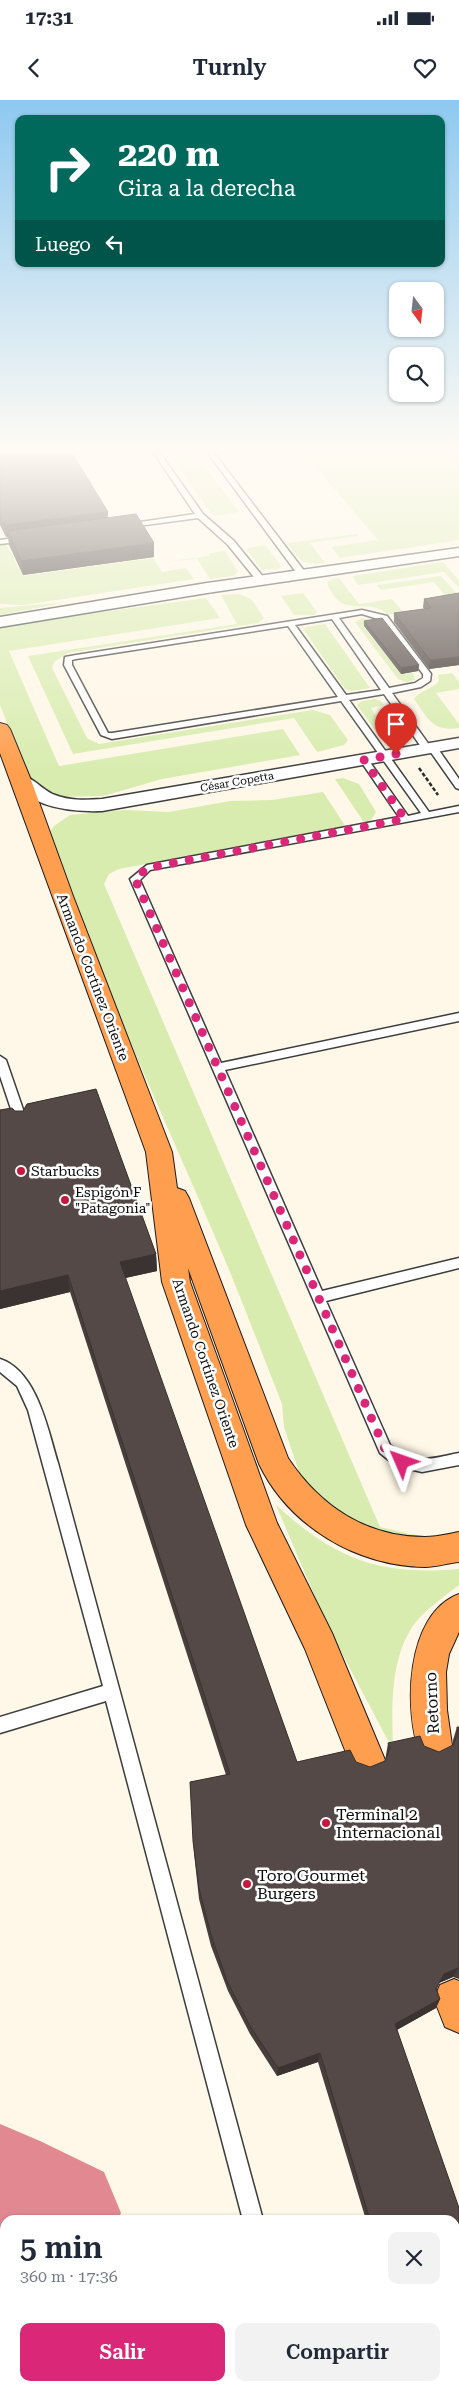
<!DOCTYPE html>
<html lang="es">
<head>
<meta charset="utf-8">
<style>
  :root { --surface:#fff; --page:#f2f2f3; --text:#1f2937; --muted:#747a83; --accent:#db2777 }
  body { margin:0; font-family:"Roboto Serif",serif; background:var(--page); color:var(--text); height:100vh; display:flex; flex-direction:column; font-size:19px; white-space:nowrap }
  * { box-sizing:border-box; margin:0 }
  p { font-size:16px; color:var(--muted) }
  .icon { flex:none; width:28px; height:28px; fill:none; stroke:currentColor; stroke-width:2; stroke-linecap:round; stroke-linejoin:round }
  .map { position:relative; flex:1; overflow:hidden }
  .side { position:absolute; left:0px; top:2115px; width:460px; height:176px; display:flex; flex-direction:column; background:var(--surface); border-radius:15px 15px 0 0; box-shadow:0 1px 4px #0004 }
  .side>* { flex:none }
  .guide { position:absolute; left:15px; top:15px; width:430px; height:152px; border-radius:10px; box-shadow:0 1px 4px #0004; background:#00695c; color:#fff; overflow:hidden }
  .needle { width:32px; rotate:165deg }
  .fabs { position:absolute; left:389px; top:182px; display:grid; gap:10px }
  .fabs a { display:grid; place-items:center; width:55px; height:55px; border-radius:10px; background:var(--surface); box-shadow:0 1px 4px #0004; font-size:25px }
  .pin { position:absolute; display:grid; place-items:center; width:42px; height:42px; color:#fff; margin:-51px -21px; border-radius:50% 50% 50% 0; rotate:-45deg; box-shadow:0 0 5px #0007 }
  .pin .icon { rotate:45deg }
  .me { position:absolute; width:55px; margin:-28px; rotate:313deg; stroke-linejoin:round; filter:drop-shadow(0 0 4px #0008) }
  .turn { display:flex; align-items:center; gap:18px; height:105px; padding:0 20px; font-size:22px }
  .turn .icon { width:65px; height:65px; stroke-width:2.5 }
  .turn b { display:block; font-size:35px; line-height:42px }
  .then { display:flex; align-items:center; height:48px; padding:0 20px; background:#0003; gap:10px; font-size:19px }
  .round { display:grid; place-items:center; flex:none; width:52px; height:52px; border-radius:10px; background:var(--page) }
  .overview { display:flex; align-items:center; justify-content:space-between; height:85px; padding:0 20px }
  h1 { font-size:30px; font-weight:600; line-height:38px }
  .primary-button { display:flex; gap:10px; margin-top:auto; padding:10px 20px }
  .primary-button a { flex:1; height:58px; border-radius:10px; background:var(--accent); color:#fff; font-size:20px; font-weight:600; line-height:58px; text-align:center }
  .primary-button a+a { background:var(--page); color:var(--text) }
  .status { display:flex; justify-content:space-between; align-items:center; height:35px; padding:0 25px; background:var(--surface); direction:ltr }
  .status svg { height:14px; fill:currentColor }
  header { display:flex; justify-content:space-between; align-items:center; height:65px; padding:0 20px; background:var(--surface); font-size:22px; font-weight:600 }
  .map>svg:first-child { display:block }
</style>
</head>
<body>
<div class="status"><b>17:31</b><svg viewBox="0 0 49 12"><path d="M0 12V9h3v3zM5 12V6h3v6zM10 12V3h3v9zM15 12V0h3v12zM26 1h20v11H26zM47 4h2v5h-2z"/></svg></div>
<header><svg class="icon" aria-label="back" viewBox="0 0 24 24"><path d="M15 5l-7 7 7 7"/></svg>Turnly<svg class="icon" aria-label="heart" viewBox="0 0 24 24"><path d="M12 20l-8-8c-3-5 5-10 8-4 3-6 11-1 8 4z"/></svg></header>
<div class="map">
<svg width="459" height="2291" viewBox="0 0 459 2291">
  <rect width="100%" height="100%" fill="#fff7e7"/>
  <!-- green -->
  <g fill="#d8ecaf">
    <path d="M169 353H195L239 412 213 416Z"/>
    <path d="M304 353H453L459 359V440L340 458 331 447 378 440Z"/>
    <path d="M356 434 358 436 310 443 325 463C302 466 300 461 287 443Z"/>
    <path d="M6 444 23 476 153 458 162 472 186 468 194 479 24 505 0 504V445Z"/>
    <path d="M262 445 266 446 281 466 278 469H261L246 449Z"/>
    <path d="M225 451 238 471 233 476 210 479 197 459 163 462 210 456 209 453Z"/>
    <path d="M443 462 459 481V488L444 472 358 485 352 476Z"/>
    <path d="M441 476 459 496V512L434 482 381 490 377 485Z"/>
    <path d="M339 478 359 504 392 499 403 512 388 515C367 494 343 523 327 483L332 479Z"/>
    <path d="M303 493 317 512 314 515H294L281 496Z"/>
    <path d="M239 494 251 499 264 518 258 523 68 553 54 562 52 568 87 638 99 644 313 610 330 615 348 640 344 645 317 652 294 618 73 654 28 556 237 524 221 495Z"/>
    <path d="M206 498 220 518 9 551 59 666 283 629 300 655 162 679 103 696 58 697 31 683 0 605V526Z"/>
    <path d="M68 502 0 515V508Z"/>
    <path d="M362 518 372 520 374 523 363 526 401 574 413 573 415 580 407 582 398 579 355 522Z"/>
    <path d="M325 524 370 588 352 591 345 589 303 529 306 527Z"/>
    <path d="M452 573 459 582V589L436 593 459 624V628C432 632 428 618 414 599 420 590 432 590 439 581L438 575Z"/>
    <path d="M375 599 381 601 384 605 371 608 377 618 392 616 405 634C400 640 387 642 380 637L357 605 362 601Z"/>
    <path d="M343 678 359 684 376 712 370 722 365 724 335 679Z"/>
    <path d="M323 692 346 727 119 769 109 774 104 784 380 1427 410 1434 459 1442 359 1431 302 1381 284 1327 282 1304C263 1256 245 1208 225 1160 165 1018 98 879 49 733L54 726 70 715 125 710 169 712 230 701 272 700Z"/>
    <path d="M276 1405C335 1459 379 1476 459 1469V1485C445 1496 426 1509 415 1523 389 1559 392 1608 393 1650L328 1527Z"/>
  </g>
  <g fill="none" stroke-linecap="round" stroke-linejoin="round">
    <!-- taxiway -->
    <path fill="#e28891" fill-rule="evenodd" d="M0 2024 40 2041 104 2072 121 2113 118 2120H5V2145L0 2142Z"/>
    <!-- service casing -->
    <g stroke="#3d3d3d" stroke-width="3">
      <g id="service">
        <path d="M154 353H160L203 414 234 441 264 478V482H258L228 445 198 418 123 428 122 426 126 424 195 414Z"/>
        <path d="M208 353H214L305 472V476H299Z"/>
        <path d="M24 437H27V441L0 444V440Z"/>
        <path d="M362 510 387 516 431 574 430 581 421 587 392 593 430 646H436L459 679V689L456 688 430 651H424L384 594 349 600 429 712 459 706V712L150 770 140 780 221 963 459 913V921L225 970 322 1191 459 1158V1168L326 1201 390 1345C416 1366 428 1359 459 1353V1365L422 1372 396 1366 380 1353 130 779 147 765 399 717 360 660 364 657 367 658 408 716 421 713 341 601 112 639 101 635 64 565 65 557 76 555ZM362 514 381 520 423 574V578L415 583 389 588 339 518ZM332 519 381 590 346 595 295 525ZM288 526 338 597 112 633H108L72 565V560L76 559Z"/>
        <path d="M0 956 6 960 28 1024 26 1027H18L16 1024 0 976Z"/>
        <path d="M0 1259C37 1271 48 1330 58 1363L263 2120H243L106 1601 0 1633V1617L103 1586 28 1310 17 1286 0 1272Z"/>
        <path d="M286 2286H307L308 2291H288Z"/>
      </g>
    </g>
    <!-- minor casing -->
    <g stroke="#3d3d3d" stroke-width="3">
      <g id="minor">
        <path d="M459 448V456L207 493 0 527V517L207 483Z"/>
        <path d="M459 638V648L102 711C71 712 31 708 12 680L15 676C30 672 41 690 55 695 70 701 87 700 102 699Z"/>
      </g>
    </g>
    <!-- trunk casing -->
    <g stroke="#1b1b1b" stroke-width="2">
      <g id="trunk">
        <path d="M0 623 7 625 10 629 31 680 73 796 172 1052 177 1088 185 1091 189 1098 288 1358C320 1406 366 1437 425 1437 436 1437 448 1434 459 1432V1462C448 1463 436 1467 425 1467 356 1466 289 1426 259 1364L188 1168 190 1182 277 1423 332 1533 385 1660 380 1673 367 1678 354 1673 305 1549 246 1425 162 1182 146 1052 0 653Z"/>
        <path d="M459 1494V1532L449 1554 446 1572 447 1610 452 1645 447 1657 434 1663 421 1657C403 1612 405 1514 459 1494Z"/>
        <path d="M454 1879 459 1881V1933L445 1927 434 1899 440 1885Z"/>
      </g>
    </g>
    <!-- path -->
    <path stroke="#2c2c2c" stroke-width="2.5" stroke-dasharray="4 2" stroke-linecap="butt" d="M419 668 438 695"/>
    <!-- service -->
    <use href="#service" fill="#fff" fill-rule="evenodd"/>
    <!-- minor -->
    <use href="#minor" fill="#fff" fill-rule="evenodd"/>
    <!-- trunk -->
    <use href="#trunk" fill="#ff9e4e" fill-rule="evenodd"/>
  </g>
  <!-- wall -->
  <g fill="#483f3c">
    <path d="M0 353 108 412V418L154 457 23 475 9 445 8 437H6L0 425Z"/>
    <path d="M459 493V565L429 569 394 522V513L424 509 423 507 424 499Z"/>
    <path d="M364 521 419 565 418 571 401 574 364 526Z"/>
    <path d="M96 989 156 1154 157 1171 125 1178 297 1662 350 1650 356 1662 370 1667 385 1661 388 1643 420 1636 424 1646 439 1652 453 1645V1640L457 1627H459V1879L453 1877 439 1883 437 1889 440 1899 436 1908 397 1930 459 2108V2291H417L416 2286H455V2120H366L318 1962 277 1976 250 1934 228 1891 211 1846 199 1799 194 1753 190 1682 226 1675 70 1192 0 1209V1010L12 1008 15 1011H23L27 1004Z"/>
  </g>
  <!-- shaded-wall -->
  <g fill="#3b3331">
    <path d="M108 412V424L8 431V437H6L5 425Z"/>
    <path d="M154 443V457L23 475 21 461Z"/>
    <path d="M459 557V565L429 569 430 560Z"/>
    <path d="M419 565 418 571 401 574V568Z"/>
    <path d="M156 1154 157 1171 121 1179 120 1162Z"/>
    <path d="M68 1175 70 1192 0 1209V1191Z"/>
    <path d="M458 1868 453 1877 439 1883 444 1874Z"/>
    <path d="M440 1899 436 1908 391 1933 395 1924Z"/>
    <path d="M320 1953 318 1962 277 1976 278 1968Z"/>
  </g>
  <!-- building -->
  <g fill="#544946" stroke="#3b3331">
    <path d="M0 353H72L108 412 5 425 0 416Z"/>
    <path d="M136 414 154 443 21 461 8 431Z"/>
    <path d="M459 493V557L430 560 394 513 431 508 424 499Z"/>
    <path d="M382 518 419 565 401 568 364 521Z"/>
    <path d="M96 989 156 1154 120 1162 297 1662 350 1650 356 1662 370 1667 385 1661 390 1648 388 1643 420 1636 424 1646 439 1652 453 1645 458 1633 457 1627H459V1868H458L444 1874 436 1889 440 1899 395 1924 459 2108V2291H422L421 2286H455V2120H370L320 1953 278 1968 250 1926 227 1881 211 1835 199 1788 193 1741 190 1682 230 1674 68 1175 0 1191V1010L12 1008 15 1011H23L27 1004Z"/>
  </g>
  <!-- sky -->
  <linearGradient id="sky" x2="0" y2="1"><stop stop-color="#8ec9f0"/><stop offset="0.52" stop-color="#fffbf4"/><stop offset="1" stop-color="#fffbf4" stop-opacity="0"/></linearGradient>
  <rect width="459" height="674" fill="url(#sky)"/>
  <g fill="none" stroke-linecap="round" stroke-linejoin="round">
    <!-- route -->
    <path stroke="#db2777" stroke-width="9" stroke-dasharray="0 16.2" d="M396 654 364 660 405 719 147 768 135 779 385 1349 402 1362"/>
  </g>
  <!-- markers -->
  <g fill="#c4193b" stroke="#fff" stroke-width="2">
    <circle cx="21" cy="1071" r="5"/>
    <circle cx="65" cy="1100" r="5"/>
    <circle cx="326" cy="1723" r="5"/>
    <circle cx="247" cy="1784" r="5"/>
  </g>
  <g text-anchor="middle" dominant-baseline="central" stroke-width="5" stroke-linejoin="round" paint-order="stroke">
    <!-- far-street labels -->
    <g font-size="11" fill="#0a0a0a" stroke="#fff">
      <text transform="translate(237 682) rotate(-10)">César Copetta</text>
    </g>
    <!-- street labels -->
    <g font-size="14" fill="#0a0a0a" stroke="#fff">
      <text transform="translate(93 877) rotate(69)">Armando Cortínez Oriente</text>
      <text transform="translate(206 1263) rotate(71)">Armando Cortínez Oriente</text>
    </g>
    <!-- poi labels -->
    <g font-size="14" fill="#0a0a0a" stroke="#fff" text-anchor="start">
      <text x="31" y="1071">Starbucks</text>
      <text x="75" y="1092">Espigón F<tspan x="75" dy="16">"Patagonia"</tspan></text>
    </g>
    <!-- near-street labels -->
    <g font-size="16" fill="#0a0a0a" stroke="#fff">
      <text transform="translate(432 1603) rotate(-93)">Retorno</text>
    </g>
    <!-- near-poi labels -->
    <g font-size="16" fill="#0a0a0a" stroke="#fff" text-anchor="start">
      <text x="336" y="1714">Terminal 2<tspan x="336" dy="18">Internacional</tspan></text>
      <text x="257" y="1775">Toro Gourmet<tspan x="257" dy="18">Burgers</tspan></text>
    </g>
  </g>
</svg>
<div class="fabs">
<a><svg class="needle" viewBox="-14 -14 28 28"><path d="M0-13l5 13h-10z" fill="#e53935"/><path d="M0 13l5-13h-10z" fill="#747a83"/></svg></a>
<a><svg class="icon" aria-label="search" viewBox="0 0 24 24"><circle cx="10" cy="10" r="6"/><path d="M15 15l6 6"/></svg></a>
</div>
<div class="pin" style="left:396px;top:654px;background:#d93025"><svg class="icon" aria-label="arrive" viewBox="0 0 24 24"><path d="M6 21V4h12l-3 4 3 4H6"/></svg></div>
<svg class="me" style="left:402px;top:1362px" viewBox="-20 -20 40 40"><path d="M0-17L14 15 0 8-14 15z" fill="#db2777" stroke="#fff" stroke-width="4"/></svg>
<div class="guide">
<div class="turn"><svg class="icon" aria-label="right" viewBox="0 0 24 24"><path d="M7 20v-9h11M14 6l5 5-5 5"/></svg><div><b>220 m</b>Gira a la derecha</div></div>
<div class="then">Luego<svg class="icon" aria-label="left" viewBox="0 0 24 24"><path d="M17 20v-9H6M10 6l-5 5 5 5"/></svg></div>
</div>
<section class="side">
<div class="overview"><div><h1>5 min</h1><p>360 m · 17:36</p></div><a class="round"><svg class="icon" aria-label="close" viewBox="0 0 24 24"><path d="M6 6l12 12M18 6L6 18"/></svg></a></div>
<div class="primary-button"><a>Salir</a><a>Compartir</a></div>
</section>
</div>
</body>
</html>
